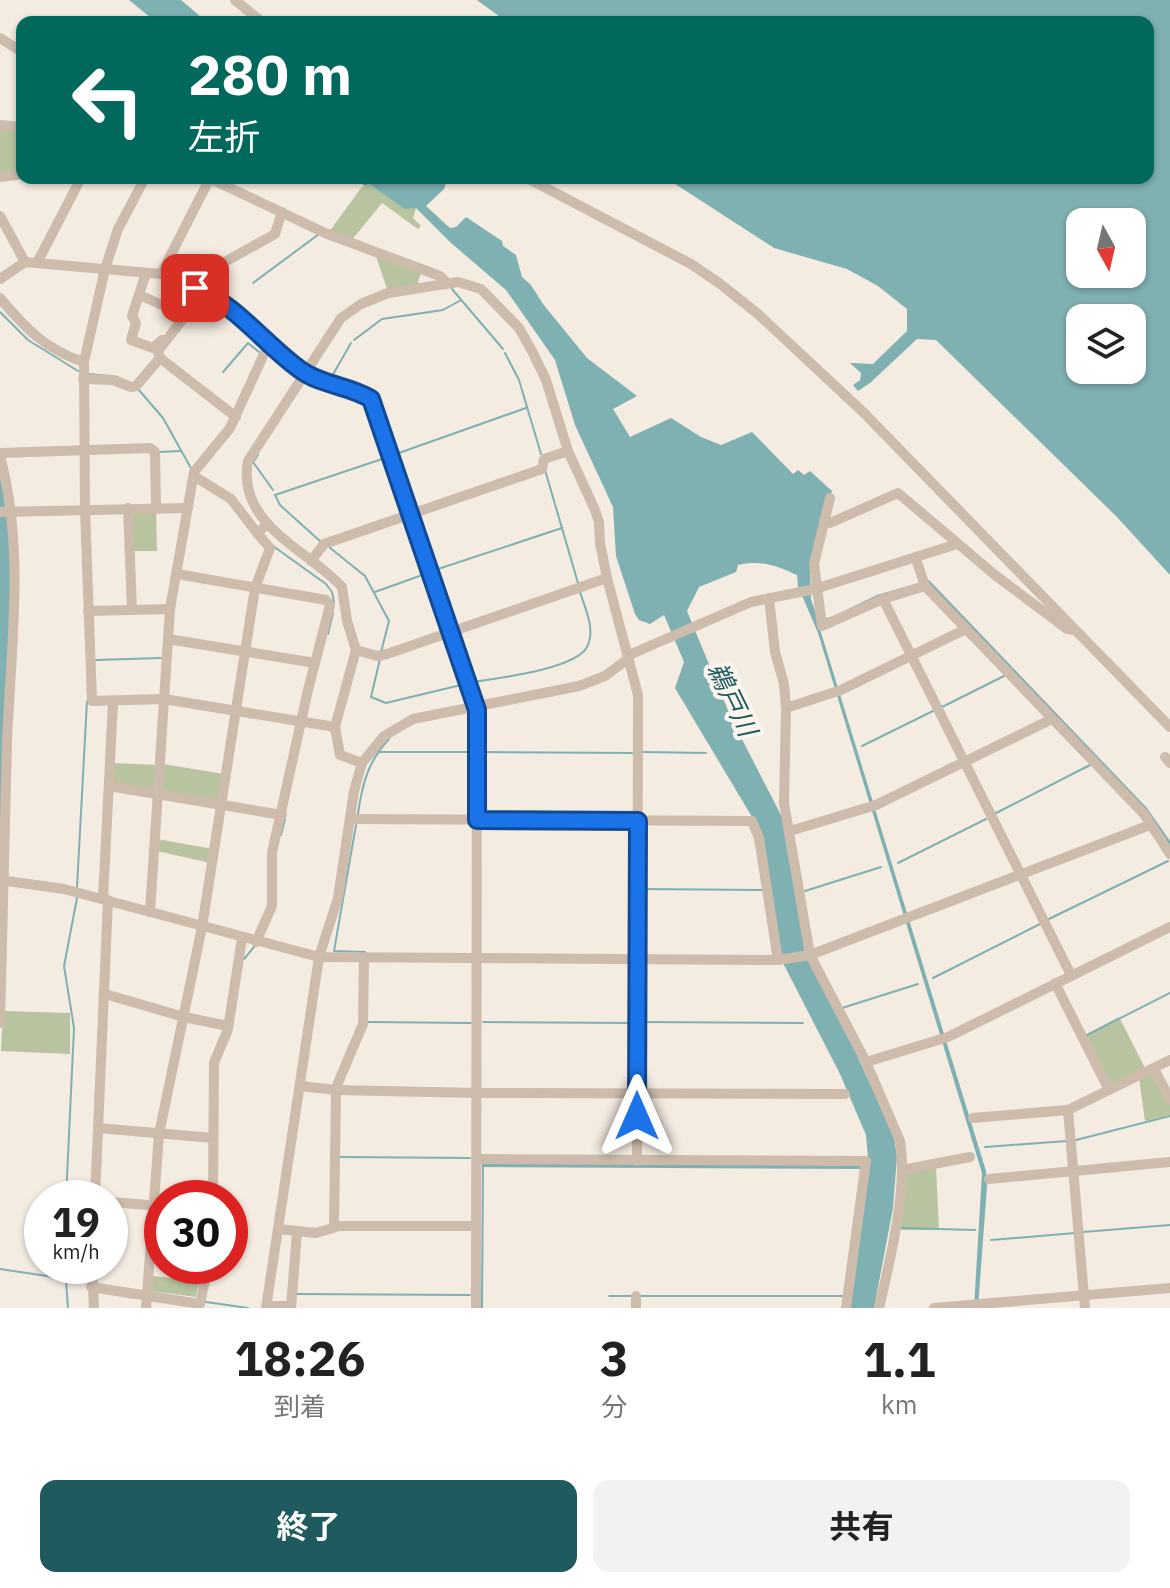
<!DOCTYPE html>
<html lang="ja">
<head>
<meta charset="utf-8">
<style>
  :root { --surface:#fff; --page:#f2f2f2; --text:#222; --muted:#767676; --accent:#1f5a5e }
  body { margin:0; font-family:"IBM Plex Sans","Noto Sans JP",sans-serif; background:var(--page); color:var(--text); height:100vh; display:flex; flex-direction:column; font-size:30px; white-space:nowrap }
  * { box-sizing:border-box; margin:0 }
  p { font-size:26px; color:var(--muted) }
  .icon { flex:none; width:44px; height:44px; fill:none; stroke:currentColor; stroke-width:2; stroke-linecap:round; stroke-linejoin:round }
  .map { position:relative; height:1308px; overflow:hidden }
  .details { display:flex; flex-direction:column; background:var(--surface); flex:1 }
  .details>* { flex:none }
  .hud { position:absolute; left:16px; top:16px; width:1138px; height:168px; border-radius:16px; box-shadow:0 2px 6px #0004; background:#00695c; color:#fff; overflow:hidden }
  .needle { width:52px; rotate:172deg }
  .tools { position:absolute; left:1066px; top:208px; display:grid; gap:16px }
  .tools a { display:grid; place-items:center; width:80px; height:80px; border-radius:16px; background:var(--surface); box-shadow:0 2px 6px #0004; font-size:40px }
  .speed { position:absolute; left:24px; top:1180px; display:flex; gap:16px; font-size:40px; font-weight:700; text-align:center }
  .speed>* { display:grid; place-content:center; width:104px; height:104px; border-radius:50%; background:var(--surface); box-shadow:0 2px 6px #0004; line-height:1 }
  .speed small { font-size:20px; font-weight:400 }
  .speed .limit { border:12px solid #d22; background:#fff; color:#111 }
  .pin { position:absolute; display:grid; place-items:center; width:68px; height:68px; color:#fff; margin:-34px; border-radius:16px; box-shadow:0 4px 12px #0006 }
  .me { position:absolute; width:88px; margin:-44px; rotate:0deg; stroke-linejoin:round; filter:drop-shadow(0 0 6px #0008) }
  .turn { display:flex; align-items:center; gap:28px; height:168px; padding:0 40px; font-size:36px }
  .turn .icon { width:104px; height:104px; stroke-width:2.5 }
  .turn b { display:block; font-size:56px; line-height:68px }
  .eta { display:flex; justify-content:space-evenly; align-items:center; height:136px; text-align:center }
  .eta b { font-size:48px; font-weight:700; line-height:56px }
  .action { display:flex; gap:16px; margin-top:auto; padding:16px 40px }
  .action a { flex:1; height:92px; border-radius:16px; background:var(--accent); color:#fff; font-size:32px; font-weight:700; line-height:92px; text-align:center }
  .action a+a { background:var(--page); color:var(--text) }
  .map>svg:first-child { display:block }
</style>
</head>
<body>
<div class="map">
<svg width="1170" height="1308" viewBox="0 0 1170 1308">
  <rect width="100%" height="100%" fill="#f4ebe1"/>
  <!-- green -->
  <g fill="#b8c4a0">
    <path d="M0 127 22 129V161L16 172 0 175Z"/>
    <path d="M369 184 387 196 416 208 413 218 421 226 418 229 382 203 351 241 329 232 361 188Z"/>
    <path d="M376 256 421 272 417 286 388 292Z"/>
    <path d="M133 510H156L157 551H132Z"/>
    <path d="M113 763 157 765 156 790 113 785Z"/>
    <path d="M163 764 224 774 220 801 161 790Z"/>
    <path d="M157 839 213 849 210 863 157 851Z"/>
    <path d="M3 1011 70 1013V1054L1 1051Z"/>
    <path d="M1119 1017 1146 1070 1112 1087 1085 1035Z"/>
    <path d="M1150 1072 1170 1104V1115L1145 1121 1139 1078Z"/>
    <path d="M936 1167 939 1230H897L905 1173Z"/>
    <path d="M153 1276 199 1281 196 1297 151 1291Z"/>
  </g>
  <!-- water -->
  <g fill="#7fb0b2" fill-rule="evenodd">
    <path d="M129 0H181L207 22H156Z"/>
    <path d="M477 0H1170V575L1117 517 936 340 917 339 870 383 858 391 853 385 860 380 861 373 850 363 873 364 907 331V309L878 286 847 269 774 248 666 178H1148V22H507ZM1080 222H1132V274H1080ZM1080 318H1132V370H1080Z"/>
    <path d="M354 178H437L446 183 444 189 426 206 450 228 456 227 466 217 502 241 503 246 516 255 522 277 531 285 543 304 587 358 637 396 613 409 630 437 671 418 701 437 721 445 752 432 793 474 798 470 804 475 810 471 832 491 810 567 811 599 818 620 834 616 877 595 929 580 1147 808 1170 841V847L928 584 819 626 986 1171 987 1186 978 1308H974L982 1173 818 633 798 586 797 575C776 565 761 560 738 565L736 572 699 587 687 611 732 720 782 817 798 909 844 1027 894 1136 897 1157 893 1208 874 1308H849L869 1169 866 1135 840 1074 783 963 758 827 675 688 684 662 664 615 650 624 639 620 635 614 616 556 613 507 575 425 555 360 506 290 450 242 416 208 405 209 369 184 365 186Z"/>
    <path d="M0 467 6 494 12 582 0 891Z"/>
    <path d="M482 1163 862 1165 861 1169 482 1167Z"/>
  </g>
  <g fill="none" stroke-linecap="round" stroke-linejoin="round">
    <!-- stream -->
    <g stroke="#7fb0b2" stroke-width="2">
      <path d="M253 283 319 234"/>
      <path d="M452 289 503 349"/>
      <path d="M0 312 28 340 78 371"/>
      <path d="M354 340 382 319 443 310 461 300"/>
      <path d="M505 353 519 380 541 454"/>
      <path d="M223 372 248 343 259 352"/>
      <path d="M89 374 118 377"/>
      <path d="M331 378 351 343"/>
      <path d="M138 389 163 418 192 470"/>
      <path d="M159 452 181 451"/>
      <path d="M396 454 526 408"/>
      <path d="M258 455 253 462 273 490"/>
      <path d="M545 470 578 583"/>
      <path d="M321 542 280 505 275 495 388 457"/>
      <path d="M273 546 326 584 332 592 334 602"/>
      <path d="M329 547 365 576 389 621 381 652"/>
      <path d="M435 570 562 528"/>
      <path d="M375 592 425 574"/>
      <path d="M328 634 333 613"/>
      <path d="M380 659 371 697 386 703 465 684"/>
      <path d="M96 660 161 658"/>
      <path d="M474 682C499 678 575 669 587 647 596 630 585 608 580 592"/>
      <path d="M942 707 1004 676"/>
      <path d="M862 746 933 711"/>
      <path d="M378 752H471"/>
      <path d="M482 752 632 753"/>
      <path d="M643 752 706 753"/>
      <path d="M996 813 1090 765"/>
      <path d="M358 814C362 785 368 761 389 739"/>
      <path d="M356 825 334 951 365 952"/>
      <path d="M281 835 285 819"/>
      <path d="M898 863 986 819"/>
      <path d="M77 887 87 701"/>
      <path d="M641 889 762 890"/>
      <path d="M805 891 881 867"/>
      <path d="M1049 919 1168 861"/>
      <path d="M244 959 254 947"/>
      <path d="M933 978 1040 924"/>
      <path d="M842 1008 918 984"/>
      <path d="M368 1022 471 1023"/>
      <path d="M483 1022 633 1023"/>
      <path d="M642 1022 803 1023"/>
      <path d="M1085 1036 1170 993"/>
      <path d="M1076 1140 1170 1116"/>
      <path d="M985 1147 1067 1141"/>
      <path d="M339 1157 470 1158"/>
      <path d="M66 1198 74 1028 64 966 77 898"/>
      <path d="M902 1228 975 1230"/>
      <path d="M1083 1232 1170 1225"/>
      <path d="M991 1240 1075 1233"/>
      <path d="M0 1269 87 1282"/>
      <path d="M63 1277V1266"/>
      <path d="M66 1281 68 1308"/>
      <path d="M297 1294 470 1295"/>
      <path d="M609 1296H632"/>
      <path d="M640 1296H842"/>
      <path d="M206 1302 248 1308"/>
      <path d="M482 1308 483 1165"/>
    </g>
    <!-- minor -->
    <g stroke="#cdbbac" stroke-width="10">
      <path d="M235 0 262 22"/>
      <path d="M0 38 22 52"/>
      <path d="M0 125 22 127"/>
      <path d="M0 177 17 175 22 165"/>
      <path d="M209 178 325 233 440 276 447 283"/>
      <path d="M527 178 691 264 719 283 758 314 863 412 1170 727"/>
      <path d="M0 216 25 262"/>
      <path d="M37 263 81 178"/>
      <path d="M146 273 132 316 136 323 131 340 153 348 162 340"/>
      <path d="M161 274 210 178"/>
      <path d="M0 279 25 262 161 274 207 293 305 373 368 396 373 403 477 710 476 1308"/>
      <path d="M195 288 221 264 275 234 282 212"/>
      <path d="M139 295 186 315"/>
      <path d="M0 298C25 328 46 350 84 362L85 509 92 701 164 699 335 727"/>
      <path d="M160 358 236 417"/>
      <path d="M84 362 105 269 118 229 145 178"/>
      <path d="M83 379 113 380 131 387 136 386 160 358 158 351 186 315 207 293"/>
      <path d="M0 453 150 448 155 452 156 508"/>
      <path d="M0 456C25 549 11 646 7 741 4 835 3 929 0 1023"/>
      <path d="M194 476 231 499 257 533"/>
      <path d="M830 498 814 564 822 626 883 599 925 586"/>
      <path d="M128 508 132 610"/>
      <path d="M0 512 188 508"/>
      <path d="M824 522 830 523 898 493 995 575 1067 629 1071 630"/>
      <path d="M916 559 925 586 1144 814 1170 854"/>
      <path d="M311 561 324 544 542 469 544 459 568 451"/>
      <path d="M177 574 326 600 330 605 308 690 272 853V906L256 942"/>
      <path d="M769 598 775 652 784 684 786 708 784 803 810 955 866 1062 900 1141C908 1189 890 1260 879 1308"/>
      <path d="M883 599 1071 975"/>
      <path d="M88 611 170 609"/>
      <path d="M168 639 315 663"/>
      <path d="M356 650 377 656 387 654 607 578"/>
      <path d="M629 655 751 602 815 589 957 544"/>
      <path d="M786 708 841 690 966 629"/>
      <path d="M1165 757 1170 763"/>
      <path d="M362 763 340 755 335 727 356 650 347 621 342 587C308 550 236 524 248 461L341 318 361 304 388 293 458 282 481 289 519 328 532 351 546 380 568 451 595 510 599 522 600 543 607 578 638 695 637 1161"/>
      <path d="M109 786 282 815"/>
      <path d="M350 819 752 821 759 838 778 960"/>
      <path d="M790 831 876 805 1052 719"/>
      <path d="M0 880 64 889 319 957 778 960 810 955 1150 825"/>
      <path d="M103 899 113 703"/>
      <path d="M150 912 170 609 194 472 230 428 264 354 272 346"/>
      <path d="M1055 983 1109 1090"/>
      <path d="M105 994 184 1017 228 1026"/>
      <path d="M866 1062 948 1037 1170 927"/>
      <path d="M1154 1069 1170 1099"/>
      <path d="M300 1086 336 1090 477 1093 845 1094"/>
      <path d="M335 1090 363 1024 364 958"/>
      <path d="M1068 1110 1085 1308"/>
      <path d="M973 1118 1068 1110 1170 1060"/>
      <path d="M98 1128 213 1138"/>
      <path d="M477 1159 866 1161 846 1308"/>
      <path d="M902 1170 970 1157"/>
      <path d="M989 1179 1170 1162"/>
      <path d="M95 1198 108 900"/>
      <path d="M213 1198 214 1063 228 1029 242 938"/>
      <path d="M110 1202 162 1206"/>
      <path d="M334 1227 336 1090"/>
      <path d="M278 1229 316 1233 339 1226H476"/>
      <path d="M92 1266 94 1308"/>
      <path d="M91 1287 200 1304 208 1266"/>
      <path d="M267 1306H291"/>
      <path d="M146 1308 159 1134 202 927 255 588 270 548 257 533 268 524"/>
      <path d="M266 1308 319 957 338 898 354 791 362 763 384 736 413 719 579 686 605 676 629 658"/>
      <path d="M291 1308 297 1232"/>
      <path d="M636 1308V1296"/>
      <path d="M934 1308 1170 1288"/>
    </g>
  </g>
  <g fill="none" stroke-linecap="round" stroke-linejoin="round">
    <!-- route casing -->
    <g stroke="#114b97" stroke-width="20">
      <path id="route" d="M195 288C236 304 266 346 302 371 322 385 350 386 371 399L477 710V820L638 821 637 1116"/>
    </g>
    <!-- route -->
    <use href="#route" stroke="#1a73e8" stroke-width="14"/>
  </g>
  <g text-anchor="middle" dominant-baseline="central" stroke-width="8" stroke-linejoin="round" paint-order="stroke">
    <!-- water labels -->
    <g font-size="26" font-style="italic" fill="#1f5a5e" stroke="#fbf5ee">
      <text transform="translate(733 699) rotate(64)">鵜戸川</text>
    </g>
  </g>
</svg>
<div class="tools">
<a><svg class="needle" viewBox="-14 -14 28 28"><path d="M0-13l5 13h-10z" fill="#e53935"/><path d="M0 13l5-13h-10z" fill="#767676"/></svg></a>
<a><svg class="icon" aria-label="layers" viewBox="0 0 24 24"><path d="M12 4l9 5-9 5-9-5zM3 14l9 5 9-5"/></svg></a>
</div>
<div class="speed"><div>19<small>km/h</small></div><div class="limit">30</div></div>
<div class="pin" style="left:195px;top:288px;background:#d93025"><svg class="icon" aria-label="arrive" viewBox="0 0 24 24"><path d="M6 21V4h12l-3 4 3 4H6"/></svg></div>
<svg class="me" style="left:637px;top:1116px" viewBox="-20 -20 40 40"><path d="M0-17L14 15 0 8-14 15z" fill="#1a73e8" stroke="#fff" stroke-width="4"/></svg>
<div class="hud">
<div class="turn"><svg class="icon" aria-label="left" viewBox="0 0 24 24"><path d="M17 20v-9H6M10 6l-5 5 5 5"/></svg><div><b>280 m</b>左折</div></div>
</div>
</div>
<section class="details">
<div class="eta">
<div><b>18:26</b><p>到着</p></div>
<div><b>3</b><p>分</p></div>
<div><b>1.1</b><p>km</p></div>
</div>
<div class="action"><a>終了</a><a>共有</a></div>
</section>
</body>
</html>
